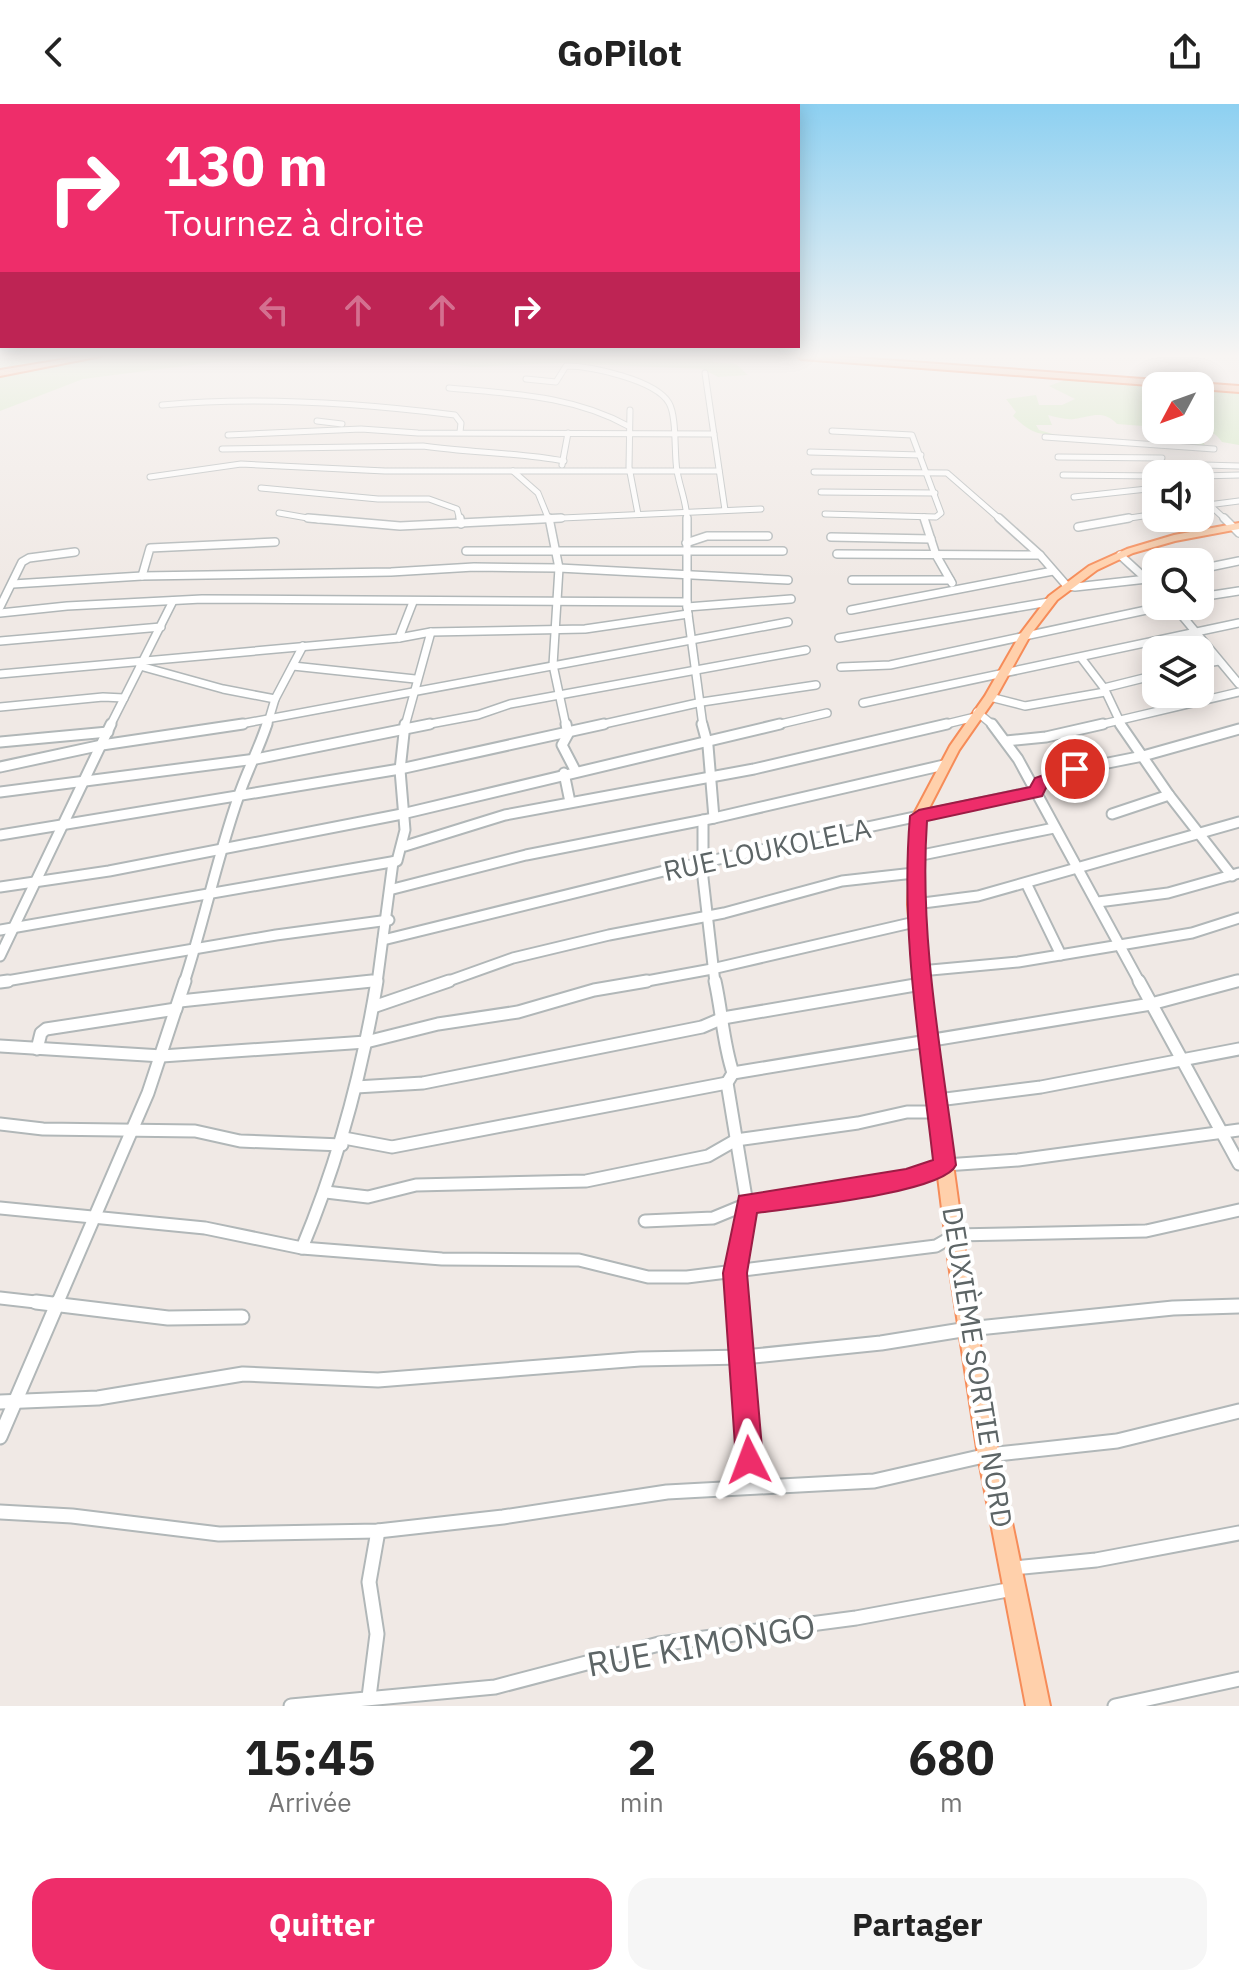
<!DOCTYPE html>
<html lang="fr">
<head>
<meta charset="utf-8">
<style>
  :root { --surface:#fff; --page:#f6f6f6; --text:#222; --muted:#767676; --accent:#ee2d6a }
  body { margin:0; font-family:"IBM Plex Sans",sans-serif; background:var(--page); color:var(--text); height:100vh; display:flex; flex-direction:column; font-size:30px; white-space:nowrap }
  * { box-sizing:border-box; margin:0 }
  p { font-size:26px; color:var(--muted) }
  .icon { flex:none; width:44px; height:44px; fill:none; stroke:currentColor; stroke-width:2; stroke-linecap:round; stroke-linejoin:round }
  .map { position:relative; height:1602px; overflow:hidden }
  .sheet { display:flex; flex-direction:column; background:var(--surface); flex:1 }
  .sheet>* { flex:none }
  .hud { position:absolute; left:0px; top:0px; width:800px; height:244px; box-shadow:0 4px 20px #0003; background:#ee2d6a; color:#fff; overflow:hidden }
  .needle { width:52px; rotate:229deg }
  .buttons { position:absolute; left:1142px; top:268px; display:grid; gap:16px }
  .buttons a { display:grid; place-items:center; width:72px; height:72px; border-radius:16px; background:var(--surface); box-shadow:0 4px 20px #0003; font-size:40px }
  .pin { position:absolute; display:grid; place-items:center; width:68px; height:68px; color:#fff; margin:-34px; border:4px solid #fff; border-radius:50%; box-shadow:0 2px 8px #0007 }
  .me { position:absolute; width:88px; margin:-44px; rotate:357deg; stroke-linejoin:round; filter:drop-shadow(0 0 6px #0008) }
  .turn { display:flex; align-items:center; gap:28px; height:168px; padding:0 32px; font-size:36px }
  .turn .icon { width:104px; height:104px; stroke-width:2.5 }
  .turn b { display:block; font-size:56px; line-height:68px }
  .lanes { display:flex; align-items:center; height:76px; padding:0 32px; background:#0003; justify-content:center; gap:40px; direction:ltr }
  .lanes .off { opacity:.35 }
  .eta { display:flex; justify-content:space-evenly; align-items:center; height:136px; text-align:center }
  .eta b { font-size:48px; font-weight:700; line-height:56px }
  .button { display:flex; gap:16px; margin-top:auto; padding:16px 32px }
  .button a { flex:1; height:92px; border-radius:24px; background:var(--accent); color:#fff; font-size:32px; font-weight:700; line-height:92px; text-align:center }
  .button a+a { background:var(--page); color:var(--text) }
  header { display:flex; justify-content:space-between; align-items:center; height:104px; padding:0 32px; background:var(--surface); font-size:36px; font-weight:700 }
  .map>svg:first-child { display:block }
</style>
</head>
<body>
<header><svg class="icon" aria-label="back" viewBox="0 0 24 24"><path d="M15 5l-7 7 7 7"/></svg>GoPilot<svg class="icon" aria-label="share" viewBox="0 0 24 24"><path d="M12 15V3M7 8l5-5 5 5M5 13v7h14v-7"/></svg></header>
<div class="map">
<svg width="1239" height="1602" viewBox="0 0 1239 1602">
  <rect width="100%" height="100%" fill="#f0e9e5"/>
  <!-- green -->
  <g fill="#d0e8c1">
    <path d="M0 252H709L713 258 736 260 748 271 718 273 703 265 559 259 475 263 391 255 301 259 231 256 83 275 0 307Z"/>
    <path d="M1065 276 1156 282V323L1117 320C1103 305 1091 313 1074 315 1066 316 1056 313 1048 311L1052 321H1036L1039 326 1056 331C1035 331 1028 326 1013 312L1016 308 1006 295 1036 291 1039 301H1062L1075 295 1049 282Z"/>
    <path d="M1200 286 1239 287V341L1222 338C1215 328 1209 326 1197 328L1205 341H1183L1175 328 1168 326H1200Z"/>
  </g>
  <g fill="none" stroke-linecap="round" stroke-linejoin="round">
    <!-- street-far4 casing -->
    <g stroke="#b1b7b8" stroke-width="7">
      <g id="street-far4">
        <path d="M705 269 725 406"/>
        <path d="M526 275 556 278 566 262C591 262 656 276 669 299 677 313 674 350 677 367 680 384 687 400 687 416"/>
        <path d="M449 284C511 290 572 291 628 322"/>
        <path d="M162 301C258 292 359 299 455 311L461 319 460 328"/>
        <path d="M630 306 629 363 638 410"/>
        <path d="M317 317 342 320"/>
        <path d="M228 331 361 325 418 329 714 330"/>
        <path d="M1045 333 1214 345"/>
        <path d="M222 345 423 342C470 349 517 348 564 357"/>
        <path d="M810 348 921 351"/>
        <path d="M1058 353 1162 354"/>
        <path d="M1169 360 1239 362"/>
        <path d="M562 361 568 329"/>
        <path d="M513 367 538 389 549 416"/>
        <path d="M814 368 947 369 1001 416"/>
        <path d="M1063 371 1156 372"/>
        <path d="M1200 372 1239 371"/>
        <path d="M150 373 241 360 385 367H719"/>
        <path d="M261 384 378 395H429L457 405 460 416"/>
        <path d="M821 388 935 389"/>
        <path d="M1200 392 1226 416"/>
        <path d="M1074 393 1156 384"/>
        <path d="M1200 402 1239 397"/>
        <path d="M279 409 319 416"/>
        <path d="M825 410 936 413 941 409 912 331 832 327"/>
        <path d="M924 413 925 416"/>
        <path d="M518 416 761 405"/>
        <path d="M1117 416 1156 410"/>
      </g>
    </g>
    <!-- street-far3 casing -->
    <g stroke="#b1b7b8" stroke-width="10">
      <g id="street-far3">
        <path d="M308 414 400 422 561 414"/>
        <path d="M460 414 461 420"/>
        <path d="M549 414 559 464 553 561 566 622"/>
        <path d="M687 414V503L703 622"/>
        <path d="M924 414 936 451 952 479"/>
        <path d="M999 414 1040 451"/>
        <path d="M1224 414 1239 429"/>
        <path d="M1078 423 1129 414"/>
        <path d="M831 433 931 435"/>
        <path d="M686 439 707 432H768"/>
        <path d="M466 447H783"/>
        <path d="M837 450 1040 451 1067 482 1075 483 1156 474"/>
        <path d="M1120 451 1156 484"/>
        <path d="M1200 465 1239 457"/>
        <path d="M142 472 150 444 275 438"/>
        <path d="M852 476H950"/>
        <path d="M13 480 142 472 391 468 474 463 559 464 788 476"/>
        <path d="M1200 493 1239 487"/>
        <path d="M1174 502 1239 580"/>
        <path d="M0 503 22 458 29 454 75 448"/>
        <path d="M687 503 791 495"/>
        <path d="M851 506 1053 467"/>
        <path d="M0 509 67 502 202 495 687 498"/>
        <path d="M399 534 413 498"/>
        <path d="M839 534 1049 498"/>
        <path d="M0 537 161 523"/>
        <path d="M1082 555 1104 584 1122 622"/>
        <path d="M1200 560 1219 557"/>
        <path d="M140 562 223 585 275 595"/>
        <path d="M293 562 415 575"/>
        <path d="M841 563 890 561 1165 502"/>
        <path d="M0 570 399 534 431 528 585 525 688 510"/>
        <path d="M1104 584 1156 571"/>
        <path d="M990 593 1025 602 1105 588"/>
        <path d="M863 599 1239 519"/>
        <path d="M0 603 103 593 124 594"/>
        <path d="M977 608 994 622"/>
        <path d="M110 622 173 497"/>
        <path d="M230 622 788 518"/>
        <path d="M267 622 275 595 303 542"/>
        <path d="M405 622 431 528"/>
        <path d="M419 622 478 611 510 600 806 546"/>
        <path d="M595 622 702 598 816 581"/>
        <path d="M772 622 827 609"/>
        <path d="M938 622 975 613"/>
        <path d="M1095 622 1239 588"/>
      </g>
    </g>
    <!-- street-far2 casing -->
    <g stroke="#b1b7b8" stroke-width="13">
      <g id="street-far2">
        <path d="M566 620 568 630 562 641 575 666"/>
        <path d="M702 620 708 642 714 714"/>
        <path d="M992 620 1018 655 1140 879"/>
        <path d="M1120 620 1169 691 1232 772"/>
        <path d="M1006 637 1046 633 1103 620"/>
        <path d="M0 638 108 628"/>
        <path d="M0 663 102 641 243 620"/>
        <path d="M564 669 570 698"/>
        <path d="M0 688 256 655 430 620"/>
        <path d="M1112 710 1169 691"/>
        <path d="M703 716V774L715 879"/>
        <path d="M0 731 400 665 604 620"/>
        <path d="M405 742 505 711 754 665 947 620"/>
        <path d="M917 752 1054 724"/>
        <path d="M1026 779 1061 851"/>
        <path d="M0 783 109 767 402 710 780 620"/>
        <path d="M393 785 526 751 714 714 944 661"/>
        <path d="M1098 798 1168 789 1239 769"/>
        <path d="M915 800 978 792 1239 718"/>
        <path d="M0 826 397 757 405 726 400 666 405 620"/>
        <path d="M383 836 672 765 1036 687 1041 678 1068 667 1143 652 1239 625"/>
        <path d="M0 852 111 620"/>
        <path d="M920 867 1018 858 1192 829 1239 814"/>
        <path d="M0 878 276 831 389 816"/>
        <path d="M184 879C204 818 217 754 238 694 246 669 259 645 267 620"/>
        <path d="M353 879 377 876"/>
        <path d="M377 879 393 758"/>
        <path d="M443 879 513 854 609 831 724 809 842 777 914 769"/>
        <path d="M636 879 712 865 915 818"/>
        <path d="M1230 879 1239 876"/>
      </g>
    </g>
    <!-- street-far1 casing -->
    <g stroke="#b1b7b8" stroke-width="15">
      <g id="street-far1">
        <path d="M715 877C722 908 723 939 733 969L727 979 747 1100 735 1169 737 1200"/>
        <path d="M1139 877 1239 1060"/>
        <path d="M0 878 8 877"/>
        <path d="M180 897 372 877"/>
        <path d="M373 903 449 877"/>
        <path d="M0 942 162 952 366 938 438 920 518 908 594 886 647 877"/>
        <path d="M37 945 41 929 46 925 176 905"/>
        <path d="M733 969 1151 900 1237 877"/>
        <path d="M356 983 423 979 702 923 723 914 921 880"/>
        <path d="M938 996 1041 983 1239 945"/>
        <path d="M0 1020 43 1025 195 1027 240 1037 342 1041"/>
        <path d="M344 1034 392 1043 727 979"/>
        <path d="M326 1088 368 1093 416 1081 586 1077 708 1052 736 1036 858 1019 907 1008H939"/>
        <path d="M0 1104 205 1124 302 1144 442 1155 579 1156 648 1173H687L936 1142 955 1131 1146 1127 1239 1106"/>
        <path d="M645 1117 713 1114 747 1100 906 1075 933 1068 945 1061 1018 1056 1239 1026"/>
        <path d="M302 1144C338 1058 362 969 377 877"/>
        <path d="M0 1194 53 1200"/>
        <path d="M57 1200 148 989 185 877"/>
      </g>
    </g>
    <!-- street casing -->
    <g stroke="#b1b7b8" stroke-width="17">
      <g id="street">
        <path d="M36 1198 168 1214 242 1213"/>
        <path d="M737 1198 751 1382"/>
        <path d="M0 1298 98 1294 243 1270 378 1276 640 1255 744 1253 881 1239 968 1225 1173 1204 1239 1202"/>
        <path d="M0 1333 58 1198"/>
        <path d="M0 1408 72 1412 219 1430 378 1427 503 1413 667 1388 874 1377 988 1351 1117 1337 1239 1307"/>
        <path d="M1013 1464 1096 1456 1239 1429"/>
        <path d="M369 1593 377 1530 369 1478 378 1427"/>
        <path d="M291 1602 495 1583 659 1540 856 1514 1013 1485"/>
        <path d="M1115 1602 1239 1575"/>
      </g>
    </g>
    <!-- primary casing -->
    <g stroke="#f68c59" stroke-width="4">
      <path id="primary" d="M1239 419V425L1175 437 1133 449 1097 466 1057 496 1031 530 996 593 959 646 925 712 922 800 928 880 967 1161 998 1351 1050 1602H1026L978 1351 949 1161 914 880 908 800 913 712 950 642 985 592 1021 529 1049 492 1089 462 1127 445 1174 431Z"/>
    </g>
    <!-- highway casing -->
    <g stroke="#f54800" stroke-width="4">
      <g id="highway">
        <path d="M85 252H101L0 272V266Z"/>
        <path d="M797 252H829L1239 282V288L1200 285V282H1163L801 255Z"/>
      </g>
    </g>
    <!-- street-far4 -->
    <use href="#street-far4" stroke="#fff" stroke-width="5"/>
    <!-- street-far3 -->
    <use href="#street-far3" stroke="#fff" stroke-width="7"/>
    <!-- street-far2 -->
    <use href="#street-far2" stroke="#fff" stroke-width="9"/>
    <!-- street-far1 -->
    <use href="#street-far1" stroke="#fff" stroke-width="11"/>
    <!-- street -->
    <use href="#street" stroke="#fff" stroke-width="13"/>
    <!-- primary -->
    <use href="#primary" fill="#ffd0ab" fill-rule="evenodd"/>
    <!-- highway -->
    <use href="#highway" fill="#ffb58d" fill-rule="evenodd"/>
  </g>
  <!-- sky -->
  <linearGradient id="sky" x2="0" y2="1"><stop stop-color="#8dd0f1"/><stop offset="0.53" stop-color="#f8f5f3"/><stop offset="1" stop-color="#f8f5f3" stop-opacity="0"/></linearGradient>
  <rect width="1239" height="476" fill="url(#sky)"/>
  <!-- route -->
  <path fill="#ee2d6a" stroke="#9b1d45" stroke-width="2" d="M1075 660 1083 665 1081 669 1047 682 1042 692 927 717C919 832 941 947 956 1061 944 1089 792 1104 757 1109L747 1169 763 1356 759 1366 749 1370 740 1366 736 1356 723 1169 739 1092 906 1065 933 1056C920 941 900 827 910 712L919 706 1030 683 1035 674Z"/>
  <g text-anchor="middle" dominant-baseline="central" stroke-width="8" stroke-linejoin="round" paint-order="stroke">
    <!-- street labels -->
    <g font-size="28" fill="#5d6566" stroke="#fff">
      <text transform="translate(767 745) rotate(-12)">RUE LOUKOLELA</text>
      <text transform="translate(978 1263) rotate(81)">DEUXIÈME SORTIE NORD</text>
    </g>
    <!-- near-street labels -->
    <g font-size="34" fill="#5d6566" stroke="#fff">
      <text transform="translate(701 1540) rotate(-10)">RUE KIMONGO</text>
    </g>
  </g>
</svg>
<div class="buttons">
<a><svg class="needle" viewBox="-14 -14 28 28"><path d="M0-13l5 13h-10z" fill="#e53935"/><path d="M0 13l5-13h-10z" fill="#767676"/></svg></a>
<a><svg class="icon" aria-label="sound" viewBox="0 0 24 24"><path d="M4 9h4l5-4v14l-5-4H4zM17 9q2 3 0 6"/></svg></a>
<a><svg class="icon" aria-label="search" viewBox="0 0 24 24"><circle cx="10" cy="10" r="6"/><path d="M15 15l6 6"/></svg></a>
<a><svg class="icon" aria-label="layers" viewBox="0 0 24 24"><path d="M12 4l9 5-9 5-9-5zM3 14l9 5 9-5"/></svg></a>
</div>
<div class="pin" style="left:1075px;top:665px;background:#d93025"><svg class="icon" aria-label="arrive" viewBox="0 0 24 24"><path d="M6 21V4h12l-3 4 3 4H6"/></svg></div>
<svg class="me" style="left:749px;top:1356px" viewBox="-20 -20 40 40"><path d="M0-17L14 15 0 8-14 15z" fill="#ee2d6a" stroke="#fff" stroke-width="4"/></svg>
<div class="hud">
<div class="turn"><svg class="icon" aria-label="right" viewBox="0 0 24 24"><path d="M7 20v-9h11M14 6l5 5-5 5"/></svg><div><b>130 m</b>Tournez à droite</div></div>
<div class="lanes"><svg class="icon off" aria-label="left" viewBox="0 0 24 24"><path d="M17 20v-9H6M10 6l-5 5 5 5"/></svg><svg class="icon off" aria-label="ahead" viewBox="0 0 24 24"><path d="M12 20V5M6 11l6-6 6 6"/></svg><svg class="icon off" aria-label="ahead" viewBox="0 0 24 24"><path d="M12 20V5M6 11l6-6 6 6"/></svg><svg class="icon" aria-label="right" viewBox="0 0 24 24"><path d="M7 20v-9h11M14 6l5 5-5 5"/></svg></div>
</div>
</div>
<section class="sheet">
<div class="eta">
<div><b>15:45</b><p>Arrivée</p></div>
<div><b>2</b><p>min</p></div>
<div><b>680</b><p>m</p></div>
</div>
<div class="button"><a>Quitter</a><a>Partager</a></div>
</section>
</body>
</html>
